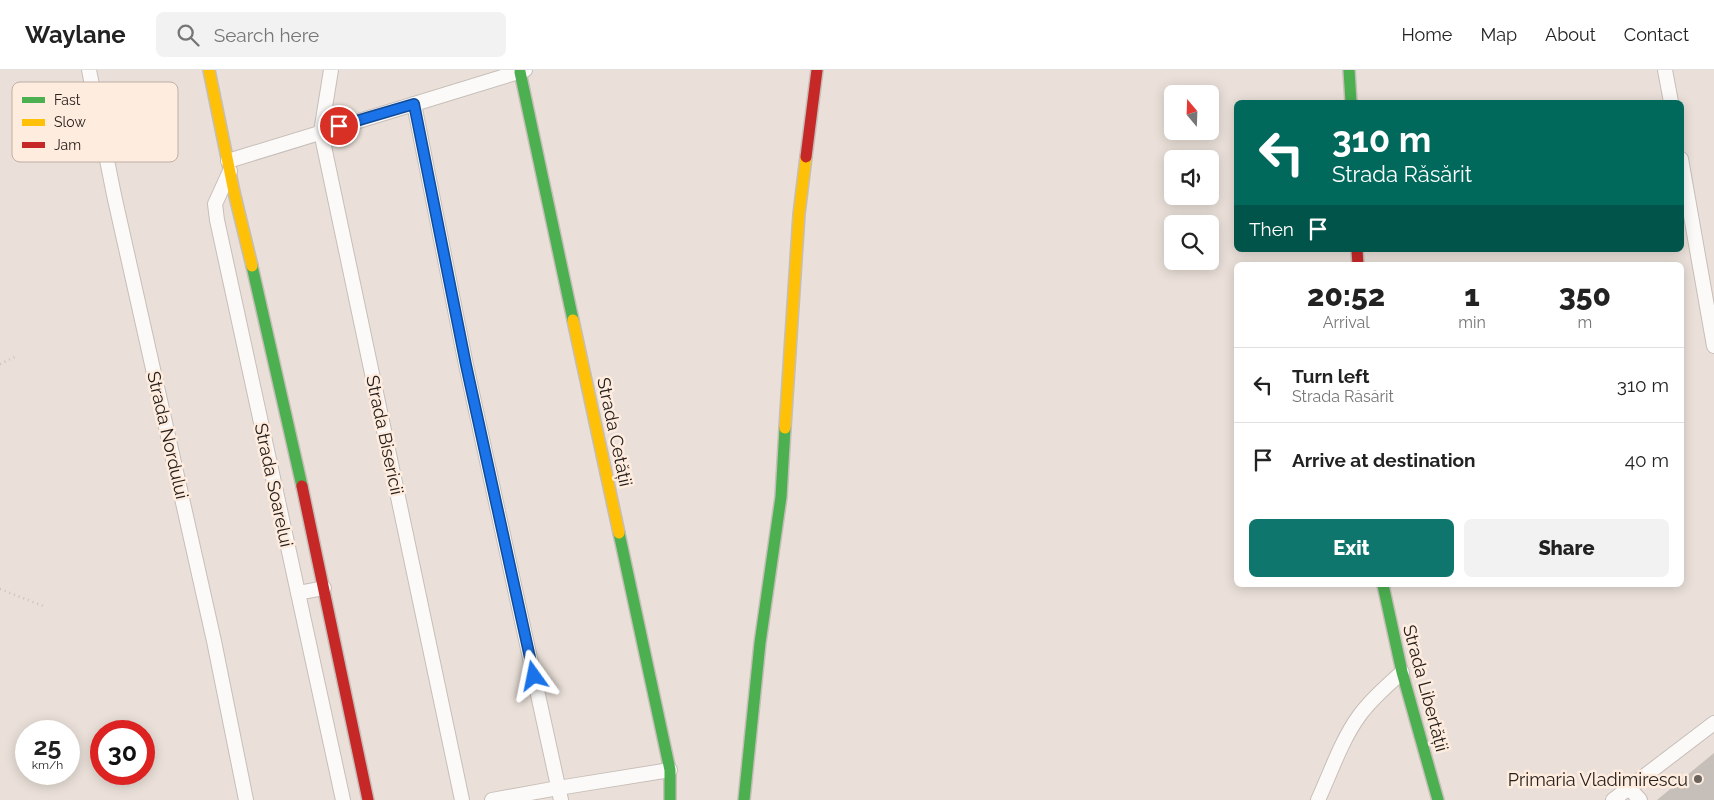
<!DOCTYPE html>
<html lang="en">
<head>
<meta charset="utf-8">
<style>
  :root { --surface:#fff; --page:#f2f2f2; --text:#222; --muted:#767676; --line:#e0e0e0; --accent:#0f766e }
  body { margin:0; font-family:Raleway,sans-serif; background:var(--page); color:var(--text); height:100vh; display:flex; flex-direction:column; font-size:19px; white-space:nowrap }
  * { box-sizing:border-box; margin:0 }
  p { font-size:16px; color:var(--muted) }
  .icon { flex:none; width:28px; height:28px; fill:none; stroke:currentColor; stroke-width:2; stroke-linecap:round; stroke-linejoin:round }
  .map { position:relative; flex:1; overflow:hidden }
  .side { position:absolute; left:1234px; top:192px; width:450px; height:325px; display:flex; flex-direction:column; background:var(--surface); border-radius:8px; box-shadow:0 2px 12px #0003 }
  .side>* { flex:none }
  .banner { position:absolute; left:1234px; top:30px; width:450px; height:152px; border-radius:8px; box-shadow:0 2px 12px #0003; background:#00695c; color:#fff; overflow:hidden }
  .needle { width:32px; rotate:341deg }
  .fabs { position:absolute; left:1164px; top:15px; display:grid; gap:10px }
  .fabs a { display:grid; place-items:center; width:55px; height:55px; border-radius:8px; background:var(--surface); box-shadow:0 2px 12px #0003; font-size:25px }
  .speed { position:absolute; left:15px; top:650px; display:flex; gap:10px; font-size:25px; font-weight:700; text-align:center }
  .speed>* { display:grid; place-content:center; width:65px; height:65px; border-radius:50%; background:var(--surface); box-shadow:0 2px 12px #0003; line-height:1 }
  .speed small { font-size:12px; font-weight:400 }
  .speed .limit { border:8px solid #d22; background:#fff; color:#111 }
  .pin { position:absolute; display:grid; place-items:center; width:42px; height:42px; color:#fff; margin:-21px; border:2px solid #fff; border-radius:50%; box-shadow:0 1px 5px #0007 }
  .me { position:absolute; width:55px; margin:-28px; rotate:348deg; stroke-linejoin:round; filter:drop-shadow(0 0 4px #0008) }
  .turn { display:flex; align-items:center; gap:18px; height:105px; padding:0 15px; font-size:22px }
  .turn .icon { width:65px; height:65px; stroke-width:2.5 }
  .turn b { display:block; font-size:35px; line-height:42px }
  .then { display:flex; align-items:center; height:48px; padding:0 15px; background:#0003; gap:10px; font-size:19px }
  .eta { display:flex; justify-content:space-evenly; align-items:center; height:85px; text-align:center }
  .eta b { font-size:30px; font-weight:800; line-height:35px }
  .primary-button { display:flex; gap:10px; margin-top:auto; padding:10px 15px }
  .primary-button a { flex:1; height:58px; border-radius:8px; background:var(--accent); color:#fff; font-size:20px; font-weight:800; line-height:58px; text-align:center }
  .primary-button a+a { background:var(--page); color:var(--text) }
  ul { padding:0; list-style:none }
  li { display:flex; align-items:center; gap:15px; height:75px; padding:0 15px; border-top:1px solid var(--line) }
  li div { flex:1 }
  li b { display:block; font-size:19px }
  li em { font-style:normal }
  header { display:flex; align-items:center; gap:30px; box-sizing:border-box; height:70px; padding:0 25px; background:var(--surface); border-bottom:1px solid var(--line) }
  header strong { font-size:24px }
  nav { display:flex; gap:28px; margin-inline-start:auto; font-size:18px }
  .search { width:350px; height:45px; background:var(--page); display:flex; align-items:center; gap:12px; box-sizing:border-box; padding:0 18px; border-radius:8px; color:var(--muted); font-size:19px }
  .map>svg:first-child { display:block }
</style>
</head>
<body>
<header>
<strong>Waylane</strong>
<div class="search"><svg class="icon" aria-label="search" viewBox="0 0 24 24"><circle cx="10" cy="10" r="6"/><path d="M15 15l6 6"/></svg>Search here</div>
<nav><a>Home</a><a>Map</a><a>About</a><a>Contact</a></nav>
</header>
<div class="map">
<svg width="1714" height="730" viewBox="0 0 1714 730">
  <rect width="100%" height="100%" fill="#eae0d9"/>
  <!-- building -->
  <path fill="#c6beb8" d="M1714 683V730H1657Z"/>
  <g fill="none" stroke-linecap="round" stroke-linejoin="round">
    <!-- street casing -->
    <g stroke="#c6beb8" stroke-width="16">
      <g id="street">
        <path d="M89 0 114 125 214 571 246 730"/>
        <path d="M331 0 321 62 462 730"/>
        <path d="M1665 0 1671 32"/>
        <path d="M414 34 466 295 561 730"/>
        <path d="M1681 89 1714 276"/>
        <path d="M228 91 525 0"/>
        <path d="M230 101 215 134 217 150 343 730"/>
        <path d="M298 523 324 518"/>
        <path d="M1629 718 1640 730"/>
        <path d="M492 730 558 718 670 700"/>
        <path d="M1318 730C1331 702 1341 671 1359 646 1371 629 1387 616 1402 602"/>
        <path d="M1613 730 1714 653"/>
      </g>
    </g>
    <!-- fast casing -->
    <g stroke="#c6beb8" stroke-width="14">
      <g id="fast">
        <path d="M1349 0 1351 32"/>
        <path d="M520 2 573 250"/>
        <path d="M252 196 302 416"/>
        <path d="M619 463 670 700V730"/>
        <path d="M1383 515 1402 602 1438 730"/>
        <path d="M744 730 760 573 781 427 785 358"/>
      </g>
    </g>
    <!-- slow casing -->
    <g stroke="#c6beb8" stroke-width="14">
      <g id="slow">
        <path d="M209 0 234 122 252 196"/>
        <path d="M573 250 619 463"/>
        <path d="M785 358 799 144 806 87"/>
      </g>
    </g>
    <!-- jam casing -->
    <g stroke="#c6beb8" stroke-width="14">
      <g id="jam">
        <path d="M806 87 817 0"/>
        <path d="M1357 180 1358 195"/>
        <path d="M302 416 368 730"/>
      </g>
    </g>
    <!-- path -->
    <g stroke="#c6c3c0" stroke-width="2.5" stroke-dasharray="1 4" stroke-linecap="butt">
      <path d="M0 294 17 286"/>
      <path d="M0 519 43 536"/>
    </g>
    <!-- street -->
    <use href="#street" stroke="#fcfaf9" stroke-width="14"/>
    <!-- fast -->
    <use href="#fast" stroke="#4caf50" stroke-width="11"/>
    <!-- slow -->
    <use href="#slow" stroke="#ffc107" stroke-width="11"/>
    <!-- jam -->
    <use href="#jam" stroke="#c62828" stroke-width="11"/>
  </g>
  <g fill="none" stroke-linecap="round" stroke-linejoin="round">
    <!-- route casing -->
    <g stroke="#114b97" stroke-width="12">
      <path id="route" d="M339 56 414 34 466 295 534 606"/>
    </g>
    <!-- route -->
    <use href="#route" stroke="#1a73e8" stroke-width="9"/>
  </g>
  <!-- markers -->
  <circle fill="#6b635e" stroke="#feecdf" stroke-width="2" cx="1698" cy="709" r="5"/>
  <g text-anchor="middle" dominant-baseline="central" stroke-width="5" stroke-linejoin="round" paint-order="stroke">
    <!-- street labels -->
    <g font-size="18" fill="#27201c" stroke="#feecdf">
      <text transform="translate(615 362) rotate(78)">Strada Cetății</text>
      <text transform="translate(168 365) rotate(77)">Strada Nordului</text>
      <text transform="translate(385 365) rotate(78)">Strada Bisericii</text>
      <text transform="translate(274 415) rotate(78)">Strada Soarelui</text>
      <text transform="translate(1426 618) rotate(75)">Strada Libertății</text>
    </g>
    <!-- poi labels -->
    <g font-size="18" fill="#27201c" stroke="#feecdf" text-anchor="end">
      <text x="1688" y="709">Primaria Vladimirescu</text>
    </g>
  </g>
  <!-- legend -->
  <rect x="12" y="12" width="166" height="80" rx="8" fill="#feecdf" stroke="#beafa4" stroke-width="1"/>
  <rect x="22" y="27" width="23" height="6" fill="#4caf50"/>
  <rect x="22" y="49" width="23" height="7" fill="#ffc107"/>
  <rect x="22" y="72" width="23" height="6" fill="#c62828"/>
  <g font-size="14" fill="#27201c">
    <text x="54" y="35">Fast</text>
    <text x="54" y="57">Slow</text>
    <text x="54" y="80">Jam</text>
  </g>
</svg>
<div class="fabs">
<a><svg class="needle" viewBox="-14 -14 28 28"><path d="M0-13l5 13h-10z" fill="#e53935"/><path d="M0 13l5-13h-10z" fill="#767676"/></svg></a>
<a><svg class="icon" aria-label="sound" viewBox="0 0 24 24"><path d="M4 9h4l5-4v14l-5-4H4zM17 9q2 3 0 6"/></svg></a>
<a><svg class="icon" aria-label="search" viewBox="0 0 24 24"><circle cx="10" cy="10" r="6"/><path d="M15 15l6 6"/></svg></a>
</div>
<div class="speed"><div>25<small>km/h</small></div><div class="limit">30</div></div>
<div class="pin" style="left:339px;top:56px;background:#d93025"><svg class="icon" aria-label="arrive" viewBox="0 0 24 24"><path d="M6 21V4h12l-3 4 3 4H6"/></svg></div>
<svg class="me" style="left:534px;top:606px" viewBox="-20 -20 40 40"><path d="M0-17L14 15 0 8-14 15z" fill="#1a73e8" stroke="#fff" stroke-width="4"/></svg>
<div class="banner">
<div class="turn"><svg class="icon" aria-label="left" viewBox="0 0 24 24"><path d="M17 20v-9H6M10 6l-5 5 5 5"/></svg><div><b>310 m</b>Strada Răsărit</div></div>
<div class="then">Then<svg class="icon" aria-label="arrive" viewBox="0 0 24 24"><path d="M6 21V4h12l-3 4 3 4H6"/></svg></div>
</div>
<section class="side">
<div class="eta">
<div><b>20:52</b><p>Arrival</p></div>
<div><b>1</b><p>min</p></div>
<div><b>350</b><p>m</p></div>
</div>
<ul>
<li><svg class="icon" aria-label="left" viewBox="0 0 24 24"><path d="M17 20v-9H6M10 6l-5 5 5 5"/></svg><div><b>Turn left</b><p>Strada Răsărit</p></div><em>310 m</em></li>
<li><svg class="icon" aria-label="arrive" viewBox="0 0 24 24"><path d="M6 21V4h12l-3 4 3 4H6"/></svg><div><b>Arrive at destination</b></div><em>40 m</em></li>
</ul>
<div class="primary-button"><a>Exit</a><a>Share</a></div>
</section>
</div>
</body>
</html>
